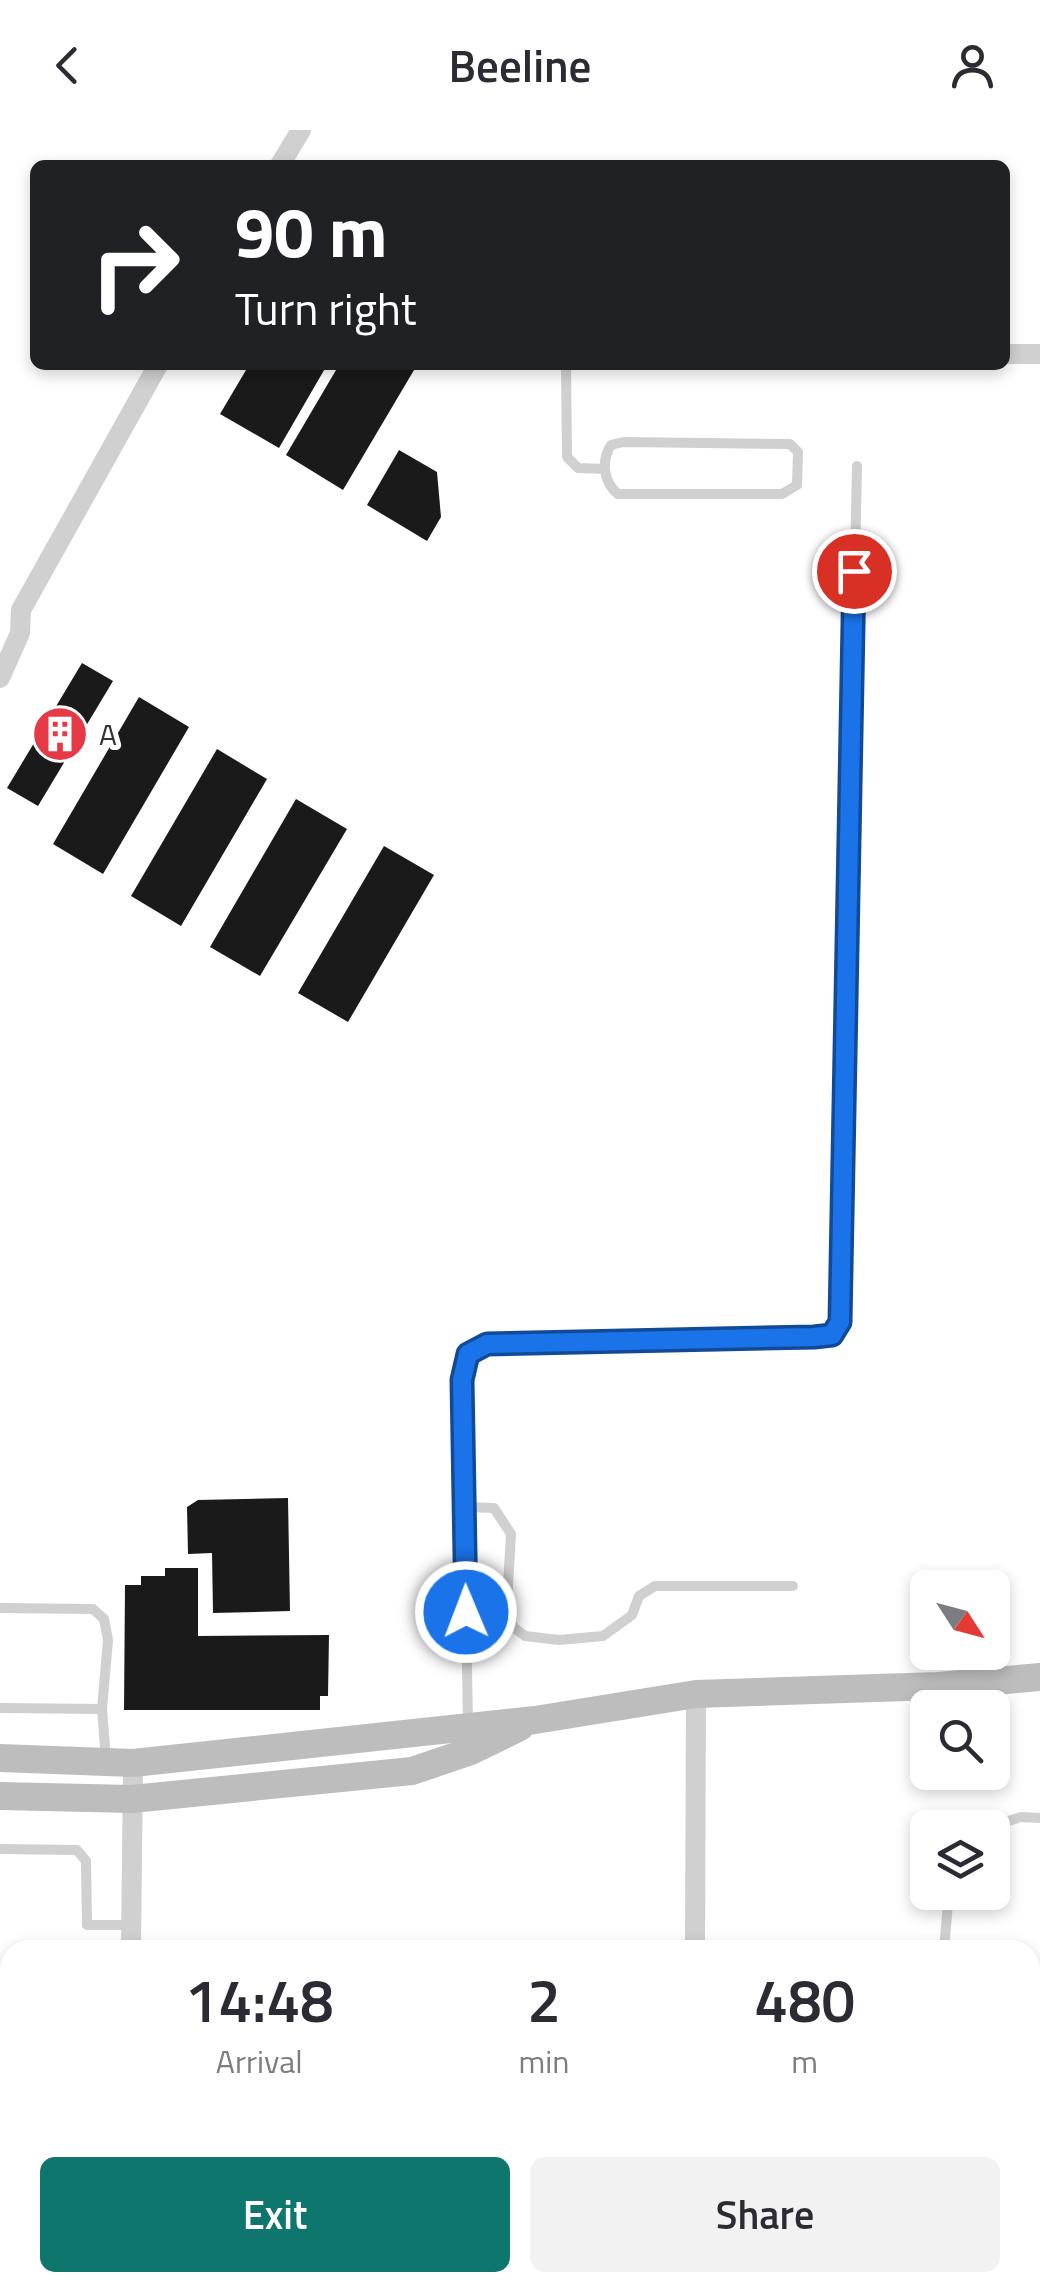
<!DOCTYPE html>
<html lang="en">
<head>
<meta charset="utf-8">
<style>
  :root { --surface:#fff; --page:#f2f2f3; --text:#2b2b33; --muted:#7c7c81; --accent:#0f766e }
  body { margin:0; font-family:"Titillium Web",sans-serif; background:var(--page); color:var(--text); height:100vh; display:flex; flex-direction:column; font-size:38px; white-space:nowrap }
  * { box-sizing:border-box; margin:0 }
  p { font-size:32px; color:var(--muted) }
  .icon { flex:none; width:55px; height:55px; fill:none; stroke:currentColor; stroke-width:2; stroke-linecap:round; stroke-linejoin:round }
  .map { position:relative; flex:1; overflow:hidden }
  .side { position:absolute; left:0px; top:1810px; width:1040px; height:352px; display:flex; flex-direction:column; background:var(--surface); border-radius:30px 30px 0 0; box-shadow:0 5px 15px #0003 }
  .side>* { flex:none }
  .top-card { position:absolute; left:30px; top:30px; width:980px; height:210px; border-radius:15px; box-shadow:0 5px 15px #0003; background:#202124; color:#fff; overflow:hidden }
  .needle { width:65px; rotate:126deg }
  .fabs { position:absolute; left:910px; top:1440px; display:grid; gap:20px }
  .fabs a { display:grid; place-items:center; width:100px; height:100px; border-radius:15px; background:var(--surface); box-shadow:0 5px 15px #0003; font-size:50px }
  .pin { position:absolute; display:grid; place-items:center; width:85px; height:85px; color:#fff; margin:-42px; border:5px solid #fff; border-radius:50%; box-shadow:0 2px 10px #0007 }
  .me { position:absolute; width:110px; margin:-55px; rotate:359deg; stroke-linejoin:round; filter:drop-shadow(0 0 8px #0008) }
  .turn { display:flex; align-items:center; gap:35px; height:210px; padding:0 40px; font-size:45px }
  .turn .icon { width:130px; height:130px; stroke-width:2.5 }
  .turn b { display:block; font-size:70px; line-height:85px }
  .eta { display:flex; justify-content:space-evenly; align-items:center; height:170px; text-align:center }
  .eta b { font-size:60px; font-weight:600; line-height:70px }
  .primary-button { display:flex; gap:20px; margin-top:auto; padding:20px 40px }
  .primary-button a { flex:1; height:115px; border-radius:15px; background:var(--accent); color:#fff; font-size:40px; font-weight:600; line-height:115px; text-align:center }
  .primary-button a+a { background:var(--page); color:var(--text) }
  header { display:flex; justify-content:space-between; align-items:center; height:130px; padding:0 40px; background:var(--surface); font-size:45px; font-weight:600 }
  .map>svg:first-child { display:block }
</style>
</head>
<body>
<header><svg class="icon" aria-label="back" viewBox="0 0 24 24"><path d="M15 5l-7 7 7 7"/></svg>Beeline<svg class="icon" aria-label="person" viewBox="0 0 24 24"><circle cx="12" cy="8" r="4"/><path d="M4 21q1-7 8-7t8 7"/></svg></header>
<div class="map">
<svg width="1040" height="2161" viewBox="0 0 1040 2161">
  <rect width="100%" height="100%" fill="#fff"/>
  <!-- green -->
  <path fill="#e6ecdf" d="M162 2153 466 2152V2161H162Z"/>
  <!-- building -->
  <g fill="#1a1a1a">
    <path d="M249 235H327L279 318 220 284Z"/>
    <path d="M339 235H417L343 360 286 325Z"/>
    <path d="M399 320 437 342 441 387 427 411 367 375Z"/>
    <path d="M82 533 113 551 38 676 7 658Z"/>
    <path d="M139 567 189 597 103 744 53 714Z"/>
    <path d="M217 619 267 649 181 796 131 766Z"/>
    <path d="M296 669 347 699 260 846 210 817Z"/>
    <path d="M384 716 434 745 348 892 298 863Z"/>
    <path d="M288 1368 290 1481 213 1483 212 1423 188 1424 187 1377 198 1370Z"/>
    <path d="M165 1438H198V1506L329 1505 328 1566H320V1580H124L125 1455H141V1446H165Z"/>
    <rect x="0" y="1862" width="10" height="92"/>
    <rect x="0" y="1993" width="10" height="90"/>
    <path d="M0 2123H10V2152H81V2161H0Z"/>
  </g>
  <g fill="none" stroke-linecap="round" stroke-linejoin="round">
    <!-- service -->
    <g stroke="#d0d0d0" stroke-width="10">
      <path d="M566 235 567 327 578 338 604 339"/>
      <path d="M623 312 790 314 798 322 797 355 782 364H618C603 352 601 331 611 315Z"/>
      <path d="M464 1377 494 1378 511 1404 507 1473 513 1497 525 1506 559 1510 603 1506 632 1485 639 1466 655 1456H793"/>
      <path d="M0 1478 93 1479 104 1489 108 1510 102 1579 106 1630"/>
      <path d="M0 1578 102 1579"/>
      <path d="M468 1595 462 1251 468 1224 487 1213 814 1207 832 1205 839 1192 857 336"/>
      <path d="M986 1698 1021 1687 1040 1688"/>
      <path d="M0 1719 77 1720 86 1731 87 1795H131"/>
      <path d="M944 1820 949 1762"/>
      <path d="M1030 1921 1040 1920"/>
      <path d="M0 1978H10"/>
      <path d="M1030 2082H1040"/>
      <path d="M0 2086H10"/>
    </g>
    <!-- minor -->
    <g stroke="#d0d0d0" stroke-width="20">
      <path d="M280 35 301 0"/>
      <path d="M1005 224H1040"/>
      <path d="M0 548 20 503 21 480 158 235"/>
      <path d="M131 1820 133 1633"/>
      <path d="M695 1820 696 1564"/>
      <path d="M131 2152 132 2161"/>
      <path d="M695 2161V2152"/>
    </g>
    <!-- secondary -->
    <g stroke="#bdbdbd" stroke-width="28">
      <path d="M0 1628 133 1633 535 1590 696 1564 938 1556 1040 1547"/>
      <path d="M0 1666 132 1669 412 1641 471 1621 520 1597"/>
    </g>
  </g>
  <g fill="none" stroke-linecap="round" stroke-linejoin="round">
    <!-- route casing -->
    <g stroke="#114b97" stroke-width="25">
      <path id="route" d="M466 1482 462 1250 468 1224 487 1214 814 1207 832 1205 840 1192 854 441"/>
    </g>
    <!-- route -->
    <use href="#route" stroke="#1a73e8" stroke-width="18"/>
  </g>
  <!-- icons -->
  <defs>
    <g id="building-disc" transform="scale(2.875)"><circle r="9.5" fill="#e63946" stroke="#fff"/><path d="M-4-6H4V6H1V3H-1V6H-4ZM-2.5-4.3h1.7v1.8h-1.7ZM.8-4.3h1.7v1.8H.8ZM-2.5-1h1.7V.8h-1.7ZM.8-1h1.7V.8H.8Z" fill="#fff"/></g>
  </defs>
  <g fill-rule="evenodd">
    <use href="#building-disc" x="60" y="604"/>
  </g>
  <g text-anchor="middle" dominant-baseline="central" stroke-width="10" stroke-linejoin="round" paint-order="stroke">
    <!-- poi labels -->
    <g font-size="30" fill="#333" stroke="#fff" text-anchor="start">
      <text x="99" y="604">A</text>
    </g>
  </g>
</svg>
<div class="fabs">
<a><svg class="needle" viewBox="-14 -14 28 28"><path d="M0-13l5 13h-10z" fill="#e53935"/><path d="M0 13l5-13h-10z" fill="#7c7c81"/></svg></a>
<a><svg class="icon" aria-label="search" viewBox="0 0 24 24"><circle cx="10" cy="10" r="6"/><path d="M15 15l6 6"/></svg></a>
<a><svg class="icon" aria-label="layers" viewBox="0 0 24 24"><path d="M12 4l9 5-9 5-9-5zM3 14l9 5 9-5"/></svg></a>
</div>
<div class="pin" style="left:854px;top:441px;background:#d93025"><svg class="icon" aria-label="arrive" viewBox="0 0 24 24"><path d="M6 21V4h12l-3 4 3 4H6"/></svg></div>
<svg class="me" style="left:466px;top:1482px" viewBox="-20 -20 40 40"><circle r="17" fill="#1a73e8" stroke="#fff" stroke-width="3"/><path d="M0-11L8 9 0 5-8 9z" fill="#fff"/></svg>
<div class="top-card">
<div class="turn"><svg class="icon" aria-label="right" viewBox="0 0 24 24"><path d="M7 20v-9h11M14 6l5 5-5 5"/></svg><div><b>90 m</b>Turn right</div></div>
</div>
<section class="side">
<div class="eta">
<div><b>14:48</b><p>Arrival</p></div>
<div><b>2</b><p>min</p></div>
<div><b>480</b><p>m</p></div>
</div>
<div class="primary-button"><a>Exit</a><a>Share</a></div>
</section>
</div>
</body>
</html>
